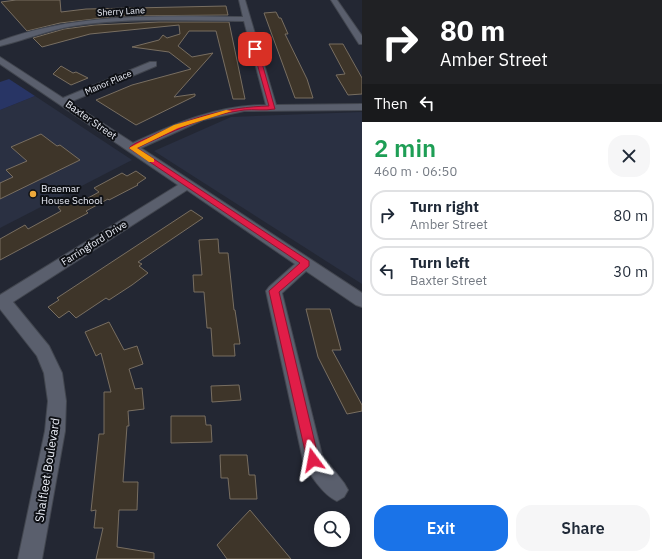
<!DOCTYPE html>
<html lang="en">
<head>
<meta charset="utf-8">
<style>
  :root { --surface:#fff; --page:#f6f6f7; --text:#1f2937; --muted:#747a83; --line:#e0e1e3; --accent:#1a73e8 }
  body { margin:0; font-family:"IBM Plex Sans",sans-serif; background:var(--page); color:var(--text); height:100vh; display:flex; flex-direction:column; font-size:15px; white-space:nowrap }
  * { box-sizing:border-box; margin:0 }
  p { font-size:13px; color:var(--muted) }
  .icon { flex:none; width:22px; height:22px; fill:none; stroke:currentColor; stroke-width:2; stroke-linecap:round; stroke-linejoin:round }
  .map { position:relative; flex:1; overflow:hidden }
  .sheet { display:flex; flex-direction:column; background:var(--surface); width:300px }
  .sheet>* { flex:none }
  .guide { background:#202124; color:#fff; overflow:hidden }
  .fabs { position:absolute; left:314px; top:511px; display:grid; gap:8px }
  .fabs a { display:grid; place-items:center; width:36px; height:36px; border-radius:50%; background:var(--surface); box-shadow:0 2px 6px #0003; font-size:20px }
  .pin { position:absolute; display:grid; place-items:center; width:34px; height:34px; color:#fff; margin:-17px; border-radius:8px; box-shadow:0 2px 6px #0006 }
  .me { position:absolute; width:44px; margin:-22px; rotate:347deg; stroke-linejoin:round; filter:drop-shadow(0 0 3px #0008) }
  .turn { display:flex; align-items:center; gap:14px; height:84px; padding:0 12px; font-size:18px }
  .turn .icon { width:52px; height:52px; stroke-width:2.5 }
  .turn b { display:block; font-size:28px; line-height:34px }
  .then { display:flex; align-items:center; height:38px; padding:0 12px; background:#0003; gap:8px; font-size:15px }
  .round { display:grid; place-items:center; flex:none; width:42px; height:42px; border-radius:16px; background:var(--page) }
  .summary { display:flex; align-items:center; justify-content:space-between; height:68px; padding:0 12px }
  h1 { font-size:24px; font-weight:600; line-height:30px; color:#1e9e55 }
  .cta { display:flex; gap:8px; margin-top:auto; padding:8px 12px }
  .cta a { flex:1; height:46px; border-radius:16px; background:var(--accent); color:#fff; font-size:16px; font-weight:600; line-height:46px; text-align:center }
  .cta a+a { background:var(--page); color:var(--text) }
  ul { padding:0; list-style:none }
  li { display:flex; align-items:center; gap:12px; height:50px; margin:0 8px 6px; padding:0 4px; border:2px solid var(--line); border-radius:16px }
  li div { flex:1 }
  li b { display:block; font-size:15px }
  li em { font-style:normal }
  main { display:flex; flex:1; min-height:0 }
  .map>svg:first-child { display:block }
</style>
</head>
<body>
<main>
<div class="map">
<svg width="362" height="559" viewBox="0 0 362 559">
  <rect width="100%" height="100%" fill="#232733"/>
  <!-- built -->
  <g fill="#2a3042">
    <path d="M35 96 132 160 0 228V110Z"/>
    <path d="M362 112V284L154 151 231 117Z"/>
  </g>
  <!-- green -->
  <path fill="#283565" d="M9 79 35 96 0 110V82Z"/>
  <!-- building -->
  <g fill="#3e3529" stroke="#786e61">
    <path d="M16 0H60L61 12 86 9 226 6 228 15 120 16 60 23 27 31 1 2Z"/>
    <path d="M276 12 279 18H281L288 34H285L307 79 313 98H295L264 13Z"/>
    <path d="M159 22H229L245 99H233L216 31H189L178 46 192 57 213 53 174 97 195 94V96L136 125 96 100 132 85 191 69 169 52 132 47 159 40 163 35 167 38 180 34 179 25 90 34 42 47 33 38 64 29 95 25Z"/>
    <path d="M329 44H343L362 78V94L348 95 336 75 345 74Z"/>
    <path d="M61 66 73 73 76 72 88 78 71 85 53 74Z"/>
    <path d="M41 134 57 146 60 145 80 160 0 199V183L13 177 6 170 27 161 11 147Z"/>
    <path d="M136 171 146 178 137 184 138 185 109 200 108 199 86 211 88 213 0 260V239L25 225 28 229 61 211 58 207 72 200 77 204 99 192 94 188 122 173 127 176Z"/>
    <path d="M191 210 203 218 138 262 142 264 139 266 148 273 132 285 109 300 106 298 76 318 69 311 59 318 48 307 59 300 57 298Z"/>
    <path d="M218 239 219 253H228L234 310H235L240 344H234L235 356H213L211 328H207L204 292H194L193 275H202L199 240Z"/>
    <path d="M306 309H330L341 350H332L362 405V411L347 414 318 357Z"/>
    <path d="M109 322 124 350 137 346 143 364 129 369 135 389 142 388 144 409 128 411 129 426H127L123 482H138L137 510H119L117 547 154 553V559H96L103 528H94L96 510 91 511 99 434H104V392H111L101 353 96 356 85 332Z"/>
    <path d="M239 385 241 400 212 402 211 386Z"/>
    <path d="M171 416H205L206 425H211L212 442 171 443Z"/>
    <path d="M220 455H247L249 475H255L257 499H230L228 478H221Z"/>
    <path d="M250 510 291 559H227L217 545Z"/>
  </g>
  <g fill="none" stroke-linecap="round" stroke-linejoin="round">
    <!-- street casing -->
    <g stroke="#42464f" stroke-width="2">
      <g id="street">
        <path d="M239 0H245L276 105 362 104V110L244 111 203 120 141 148 362 293V307L356 305 306 271 282 293 322 455 344 483 348 490 344 497 337 501C323 495 309 474 303 460L266 291 269 287 295 264 187 190 13 302 49 346 62 373 66 401 65 431 42 559H18L45 431 48 401 44 373 37 356 0 309V295L178 185 0 64V57L63 98 150 62H156V66L70 102 133 143C176 123 218 105 266 105L244 21C187 21 130 17 73 26 48 30 25 40 0 46V41C80 12 159 16 243 17Z"/>
        <path d="M331 0H337L362 36V44H359Z"/>
      </g>
    </g>
    <!-- street -->
    <use href="#street" fill="#5a5f6d" fill-rule="evenodd"/>
  </g>
  <!-- route -->
  <path fill="#e11d48" stroke="#92132f" d="M255 47 258 49 275 109C264 111 254 109 244 110 205 115 171 132 137 148L309 261V266L279 292 319 460 317 465 313 466 309 465 307 460 269 291 300 263 129 148C134 143 143 140 150 137 188 118 227 107 269 106L253 49Z"/>
  <!-- slow -->
  <path fill="#f59e0b" d="M226 110 232 111 178 128 137 148 154 159V162H149L129 148 174 125Z"/>
  <!-- markers -->
  <circle fill="#eda83b" stroke="#0e1015" stroke-width="1.5" cx="33" cy="194" r="4"/>
  <g text-anchor="middle" dominant-baseline="central" stroke-width="4" stroke-linejoin="round" paint-order="stroke">
    <!-- far-street labels -->
    <g font-size="9" fill="#eceff8" stroke="#0e1015">
      <text transform="translate(121 11) rotate(-3)">Sherry Lane</text>
      <text transform="translate(108 82) rotate(-23)">Manor Place</text>
    </g>
    <!-- street labels -->
    <g font-size="10" fill="#eceff8" stroke="#0e1015">
      <text transform="translate(91 120) rotate(35)">Baxter Street</text>
      <text transform="translate(94 243) rotate(-32)">Farringford Drive</text>
    </g>
    <!-- poi labels -->
    <g font-size="10" fill="#eceff8" stroke="#0e1015" text-anchor="start">
      <text x="41" y="188">Braemar<tspan x="41" dy="12">House School</tspan></text>
    </g>
    <!-- near-street labels -->
    <g font-size="12" fill="#eceff8" stroke="#0e1015">
      <text transform="translate(47 470) rotate(-81)">Shalfleet Boulevard</text>
    </g>
  </g>
</svg>
<div class="fabs">
<a><svg class="icon" aria-label="search" viewBox="0 0 24 24"><circle cx="10" cy="10" r="6"/><path d="M15 15l6 6"/></svg></a>
</div>
<div class="pin" style="left:255px;top:49px;background:#d93025"><svg class="icon" aria-label="arrive" viewBox="0 0 24 24"><path d="M6 21V4h12l-3 4 3 4H6"/></svg></div>
<svg class="me" style="left:313px;top:460px" viewBox="-20 -20 40 40"><path d="M0-17L14 15 0 8-14 15z" fill="#e11d48" stroke="#fff" stroke-width="4"/></svg>
</div>
<section class="sheet">
<div class="guide">
<div class="turn"><svg class="icon" aria-label="right" viewBox="0 0 24 24"><path d="M7 20v-9h11M14 6l5 5-5 5"/></svg><div><b>80 m</b>Amber Street</div></div>
<div class="then">Then<svg class="icon" aria-label="left" viewBox="0 0 24 24"><path d="M17 20v-9H6M10 6l-5 5 5 5"/></svg></div>
</div>
<div class="summary"><div><h1>2 min</h1><p>460 m · 06:50</p></div><a class="round"><svg class="icon" aria-label="close" viewBox="0 0 24 24"><path d="M6 6l12 12M18 6L6 18"/></svg></a></div>
<ul>
<li><svg class="icon" aria-label="right" viewBox="0 0 24 24"><path d="M7 20v-9h11M14 6l5 5-5 5"/></svg><div><b>Turn right</b><p>Amber Street</p></div><em>80 m</em></li>
<li><svg class="icon" aria-label="left" viewBox="0 0 24 24"><path d="M17 20v-9H6M10 6l-5 5 5 5"/></svg><div><b>Turn left</b><p>Baxter Street</p></div><em>30 m</em></li>
</ul>
<div class="cta"><a>Exit</a><a>Share</a></div>
</section>
</main>
</body>
</html>
